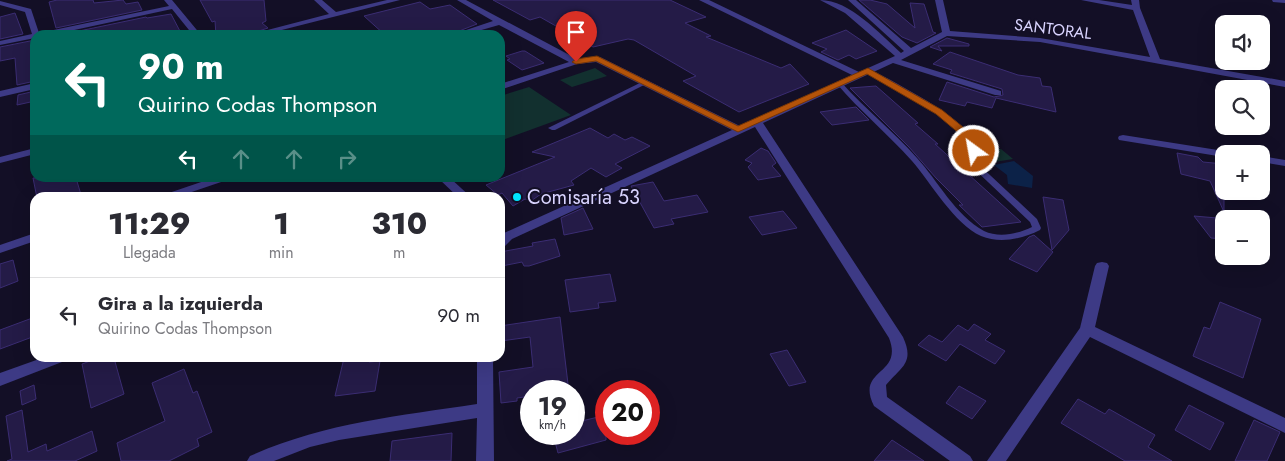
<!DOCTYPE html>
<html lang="es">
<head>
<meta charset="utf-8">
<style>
  :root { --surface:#fff; --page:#f2f2f3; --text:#2b2b33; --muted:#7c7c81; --line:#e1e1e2 }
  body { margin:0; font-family:Jost,sans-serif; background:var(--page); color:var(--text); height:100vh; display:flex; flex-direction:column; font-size:19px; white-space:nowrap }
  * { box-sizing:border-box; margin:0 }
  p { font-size:16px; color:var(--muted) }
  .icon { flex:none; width:28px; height:28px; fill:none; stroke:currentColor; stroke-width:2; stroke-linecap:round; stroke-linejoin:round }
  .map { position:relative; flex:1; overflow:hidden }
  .side { position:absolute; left:30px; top:192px; width:475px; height:170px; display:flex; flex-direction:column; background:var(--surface); border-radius:15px; box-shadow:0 5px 20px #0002 }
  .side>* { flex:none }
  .top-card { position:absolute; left:30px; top:30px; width:475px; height:152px; border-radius:15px; box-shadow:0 5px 20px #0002; background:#00695c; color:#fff; overflow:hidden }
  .buttons { position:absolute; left:1215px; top:15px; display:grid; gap:10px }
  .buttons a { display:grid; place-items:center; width:55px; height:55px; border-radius:10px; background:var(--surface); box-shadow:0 5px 20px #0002; font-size:25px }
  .speed { position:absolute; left:520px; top:380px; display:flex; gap:10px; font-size:25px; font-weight:700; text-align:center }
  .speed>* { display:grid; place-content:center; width:65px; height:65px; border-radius:50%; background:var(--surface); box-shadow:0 5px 20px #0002; line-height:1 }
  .speed small { font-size:12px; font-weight:400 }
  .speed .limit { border:8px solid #d22; background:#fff; color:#111 }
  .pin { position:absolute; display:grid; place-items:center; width:42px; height:42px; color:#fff; margin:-51px -21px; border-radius:50% 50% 50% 0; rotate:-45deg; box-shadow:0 0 5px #0007 }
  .pin .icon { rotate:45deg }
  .me { position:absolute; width:55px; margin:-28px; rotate:328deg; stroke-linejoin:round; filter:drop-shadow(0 0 4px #0008) }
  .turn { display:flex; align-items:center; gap:18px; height:105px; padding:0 25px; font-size:22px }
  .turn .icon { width:65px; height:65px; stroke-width:2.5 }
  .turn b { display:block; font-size:35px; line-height:42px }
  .lanes { display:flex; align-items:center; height:48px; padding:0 25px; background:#0003; justify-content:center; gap:25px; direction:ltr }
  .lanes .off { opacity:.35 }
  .eta { display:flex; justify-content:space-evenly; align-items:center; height:85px; text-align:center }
  .eta b { font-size:30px; font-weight:800; line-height:35px }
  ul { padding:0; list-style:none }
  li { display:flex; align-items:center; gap:15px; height:75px; padding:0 25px; border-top:1px solid var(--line) }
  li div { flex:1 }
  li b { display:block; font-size:19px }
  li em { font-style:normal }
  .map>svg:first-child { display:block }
</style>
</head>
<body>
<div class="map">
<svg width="1285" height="461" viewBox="0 0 1285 461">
  <rect width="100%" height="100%" fill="#130f26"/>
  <!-- green -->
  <g fill="#12302f">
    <path d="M595 68 607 76 572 87 560 80Z"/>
    <path d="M529 87 571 115 500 141V96Z"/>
    <path d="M1001 149 1013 159 988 163 976 152Z"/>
  </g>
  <!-- water -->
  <path fill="#0c2248" d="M1014 161 1033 176 1032 188 1008 184 1007 175 994 165Z"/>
  <!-- building -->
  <g fill="#241b47" stroke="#3b2d73">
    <path d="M57 0H93L94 3 123 0 126 4 138 2 142 10 56 28 49 2Z"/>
    <path d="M200 0H264L266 21 262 23 268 28 246 35H216L215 21 212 22Z"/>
    <path d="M493 0H670L706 17 685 23 711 36 706 37 781 68 790 64 809 84 739 112 683 81 696 76 634 40 628 39 593 47 540 17 530 20Z"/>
    <path d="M859 0H870L887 4 915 28 910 3 924 4 933 32 936 33 917 43 902 37Z"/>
    <path d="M420 2 430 9 450 5 477 24 449 35H385L364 16Z"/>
    <path d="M15 13 23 34 0 39V17Z"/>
    <path d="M171 14 182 35H60L146 17 147 18Z"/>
    <path d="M846 30 877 51 856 59 849 55 838 60 821 52 827 49 812 43Z"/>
    <path d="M947 38 969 44V46H938L942 51 930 47Z"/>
    <path d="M35 40V81L17 85 15 58 0 61V47Z"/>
    <path d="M522 51H525L544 63 522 70 507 60 510 59 506 56Z"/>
    <path d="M950 52 1018 75 1040 78 1042 86 1051 87 1056 112 996 98 992 108 967 102 965 106 939 100 947 82 994 97 1003 95 1002 89 950 73 952 70 933 64Z"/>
    <path d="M876 86 918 123 915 124 938 144H935L1021 222 982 227 959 205H963L936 178 909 147 850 88Z"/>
    <path d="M35 91V101L17 105 18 95Z"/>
    <path d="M856 107 869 120 832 125 820 112Z"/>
    <path d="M590 128 608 138 614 134 625 140 632 137 650 146 615 164 622 168 606 177 591 168 571 181 574 185 541 194 531 201 525 199 513 206 502 193 498 195 486 185 555 157 532 152Z"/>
    <path d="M761 148 768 151 776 163 772 166 781 176 758 180 748 167 752 163 745 160Z"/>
    <path d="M1177 153 1198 157 1203 162 1224 164V212L1210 181 1181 174Z"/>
    <path d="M33 178H76L82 198H37Z"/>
    <path d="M653 182 664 201 697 195 708 212 671 219 674 224 654 228 631 186Z"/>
    <path d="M1043 197 1063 200 1069 230 1052 250Z"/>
    <path d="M583 208 593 229 564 235 561 218Z"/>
    <path d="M783 211 797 228 762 235 749 217Z"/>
    <path d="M1194 216 1217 218 1224 225V239L1211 238Z"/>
    <path d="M1034 235 1053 252 1037 272 1009 259 1029 237Z"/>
    <path d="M555 239 560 256 529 266H524L522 262 502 266 500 252 533 246 532 243Z"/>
    <path d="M13 260 18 281 0 288V264Z"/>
    <path d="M610 274 616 301 598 303 599 308 570 312 565 280Z"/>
    <path d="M1220 302 1261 319 1243 378 1193 356 1204 327 1210 329Z"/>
    <path d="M35 317V336L0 349V330Z"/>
    <path d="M560 317 568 384 556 386 557 391H531V396L517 398V401L501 403 499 372 533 367 530 337 501 341 500 326Z"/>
    <path d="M974 324 991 334 985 340 1005 351 995 364 960 344 946 361 918 345 929 335 942 342 958 325 968 331Z"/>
    <path d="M787 350 806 382 789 386 770 354Z"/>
    <path d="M98 358H114L124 394 91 408 82 364Z"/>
    <path d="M344 358H369V362L380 361 375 391 335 396Z"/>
    <path d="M184 369 193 393 197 391 212 432 197 439 199 446 169 461H121L117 443 165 421 152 383Z"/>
    <path d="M34 385 36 399 22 405 20 391Z"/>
    <path d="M959 386 986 401 972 419 946 403Z"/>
    <path d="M1078 399 1105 414 1109 409 1155 435 1148 447 1172 461H1125L1061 423Z"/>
    <path d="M1189 405 1224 423 1210 450 1175 430Z"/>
    <path d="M22 410 28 452 46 444 47 451 92 431 97 451 75 461H7L12 459 6 416Z"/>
    <path d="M606 415V440L558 453 553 434H574V423Z"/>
    <path d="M1254 420 1280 432 1267 461H1235Z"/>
    <path d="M452 433 451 461H390L392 441Z"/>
    <path d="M892 440 924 461H874Z"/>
  </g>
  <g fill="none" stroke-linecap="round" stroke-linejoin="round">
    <!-- service -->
    <g fill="#3d3a85" fill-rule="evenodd">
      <path d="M868 69C878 73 887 78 896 83 926 100 958 117 980 145L974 158 975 161 1037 219 1041 228 1040 230C1022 239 1000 244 981 236 954 224 931 183 912 161 888 134 860 111 837 84V82H841C865 109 893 131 917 158 938 181 955 215 984 231 999 238 1018 234 1032 227L1030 222 969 164 966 158 972 145C944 112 904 93 866 72L865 71Z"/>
      <path d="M646 80 649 82 648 83 555 130H552L548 128Z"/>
    </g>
    <!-- minor -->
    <g fill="#3d3a85" fill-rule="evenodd">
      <path d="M164 0H172L201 35H193L172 9 51 35H35V38L0 45V41L32 34 25 12 0 5V1L31 9 39 33 169 6Z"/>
      <path d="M314 0H322L336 12 387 0H400L262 35H248L329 14Z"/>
      <path d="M457 0H466L577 59 600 57 740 126 852 75 699 0H709L859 72 895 56 845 13 820 0C850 0 880 34 901 53L904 51 848 0H856L911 48 942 32 935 0H943L950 31 1040 38 1150 57 1133 10 1081 0H1099L1132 5 1131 0H1139L1140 8 1160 59 1285 81V87L1040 42 947 36 901 60 1001 91V95H995L893 63 763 123 903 337C915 363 901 367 886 385L887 397 970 456 973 461H950L874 406C855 368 904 376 889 338L755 127 512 239 505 246 500 247V236L504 233 732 130 596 62 577 64 500 90V84L569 62 499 25 464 35H451L493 21Z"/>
      <path d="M1272 0H1285V3L1273 2Z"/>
      <path d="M35 83V89L0 97V91Z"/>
      <path d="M1123 135 1224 151 1229 154H1224V157L1119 140 1118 138 1119 136Z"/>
      <path d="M35 148V154L0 163V157Z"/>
      <path d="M1261 156 1285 160V166L1261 162Z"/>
      <path d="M213 178H229L227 180 174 198H154Z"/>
      <path d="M438 178H450L472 198H459Z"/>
      <path d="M35 233V241L0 253V245Z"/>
      <path d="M1102 262 1107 263 1109 266 1095 327 1285 418V433L1090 337 1006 461H987L1080 328 1095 266 1097 263Z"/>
      <path d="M42 358H65L62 362 0 386V373Z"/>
      <path d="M477 358H493L494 461H476L477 418 339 440 310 447 274 461H247L250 456C324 423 398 416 477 404Z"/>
    </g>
  </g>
  <!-- route -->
  <path fill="#b45309" stroke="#753606" d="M597 56 738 126 868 68 942 110 974 136 980 145 978 153H971V145L967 140 936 114 867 74 738 132 596 61 576 64 572 62 576 59Z"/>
  <!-- markers -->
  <circle fill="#00e5ff" stroke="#130f26" stroke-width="2" cx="517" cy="197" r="5"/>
  <g text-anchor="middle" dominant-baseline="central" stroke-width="4" stroke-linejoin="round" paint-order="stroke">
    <!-- far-street labels -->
    <g font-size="16" fill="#d9d4ff" stroke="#130f26">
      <text transform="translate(1053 29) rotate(7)">SANTORAL</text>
    </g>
    <!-- poi labels -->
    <g font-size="20" fill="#d9d4ff" stroke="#130f26" text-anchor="start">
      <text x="527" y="197">Comisaría 53</text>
    </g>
  </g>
</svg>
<div class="buttons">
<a><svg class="icon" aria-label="sound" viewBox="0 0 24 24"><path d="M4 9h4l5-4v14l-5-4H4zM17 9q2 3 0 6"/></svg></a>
<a><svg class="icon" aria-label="search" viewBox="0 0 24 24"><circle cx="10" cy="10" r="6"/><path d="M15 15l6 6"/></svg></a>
<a>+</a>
<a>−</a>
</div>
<div class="speed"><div>19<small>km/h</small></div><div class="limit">20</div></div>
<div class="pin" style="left:576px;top:62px;background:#d93025"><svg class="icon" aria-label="arrive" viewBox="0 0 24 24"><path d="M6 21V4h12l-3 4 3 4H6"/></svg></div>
<svg class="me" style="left:974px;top:151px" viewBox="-20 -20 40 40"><circle r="17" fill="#b45309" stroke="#fff" stroke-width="3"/><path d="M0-11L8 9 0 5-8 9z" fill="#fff"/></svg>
<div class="top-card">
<div class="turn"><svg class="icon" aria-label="left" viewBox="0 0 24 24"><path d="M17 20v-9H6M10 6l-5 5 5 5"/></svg><div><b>90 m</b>Quirino Codas Thompson</div></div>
<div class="lanes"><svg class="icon" aria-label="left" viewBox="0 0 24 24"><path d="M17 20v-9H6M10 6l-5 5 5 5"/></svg><svg class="icon off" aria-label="ahead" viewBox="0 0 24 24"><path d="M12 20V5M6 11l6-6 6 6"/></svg><svg class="icon off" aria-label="ahead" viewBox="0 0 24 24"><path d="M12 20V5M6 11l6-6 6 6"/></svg><svg class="icon off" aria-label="right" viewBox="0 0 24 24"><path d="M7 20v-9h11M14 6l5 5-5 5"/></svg></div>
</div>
<section class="side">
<div class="eta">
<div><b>11:29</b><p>Llegada</p></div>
<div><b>1</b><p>min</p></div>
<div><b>310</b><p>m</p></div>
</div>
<ul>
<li><svg class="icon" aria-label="left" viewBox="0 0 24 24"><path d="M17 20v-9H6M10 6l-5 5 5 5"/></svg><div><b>Gira a la izquierda</b><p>Quirino Codas Thompson</p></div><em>90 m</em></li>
</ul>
</section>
</div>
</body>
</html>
